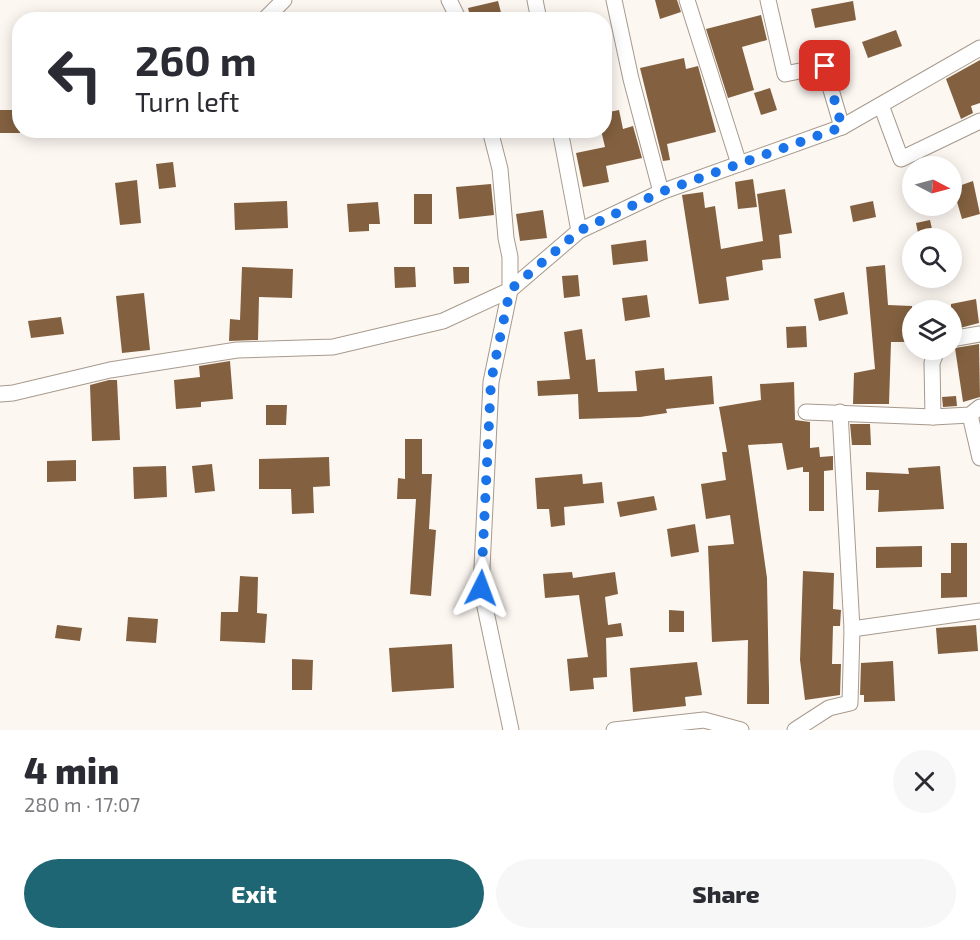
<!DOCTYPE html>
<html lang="en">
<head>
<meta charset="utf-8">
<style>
  :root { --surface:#fff; --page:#f7f7f7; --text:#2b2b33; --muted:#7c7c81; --accent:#1f6675 }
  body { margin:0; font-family:"Exo 2",sans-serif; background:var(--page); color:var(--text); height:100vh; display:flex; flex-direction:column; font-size:22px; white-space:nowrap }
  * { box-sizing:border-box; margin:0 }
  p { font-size:20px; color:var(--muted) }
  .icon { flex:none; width:33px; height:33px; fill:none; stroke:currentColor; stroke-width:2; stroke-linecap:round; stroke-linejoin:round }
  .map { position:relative; height:730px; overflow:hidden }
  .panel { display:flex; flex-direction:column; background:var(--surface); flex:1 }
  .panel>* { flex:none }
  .guide { position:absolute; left:12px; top:12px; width:600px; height:126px; border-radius:24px; box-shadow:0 3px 15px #0003; background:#fff; color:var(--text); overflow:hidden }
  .needle { width:39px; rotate:96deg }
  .controls { position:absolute; left:902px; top:156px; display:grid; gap:12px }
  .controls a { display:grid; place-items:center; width:60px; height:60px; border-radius:50%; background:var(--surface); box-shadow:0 3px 15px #0003; font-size:30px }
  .pin { position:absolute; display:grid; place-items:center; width:51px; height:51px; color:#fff; margin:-26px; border-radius:12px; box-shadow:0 3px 9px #0006 }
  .me { position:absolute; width:66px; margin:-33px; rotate:3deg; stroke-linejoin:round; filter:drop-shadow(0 0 4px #0008) }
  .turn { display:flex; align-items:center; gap:21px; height:126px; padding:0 24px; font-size:27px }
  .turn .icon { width:78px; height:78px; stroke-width:2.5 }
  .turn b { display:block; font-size:42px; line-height:51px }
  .round { display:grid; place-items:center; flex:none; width:63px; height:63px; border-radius:32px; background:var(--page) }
  .head { display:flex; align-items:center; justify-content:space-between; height:102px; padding:0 24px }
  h1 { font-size:36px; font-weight:800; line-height:45px }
  .button { display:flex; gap:12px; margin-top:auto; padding:12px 24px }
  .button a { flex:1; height:69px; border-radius:36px; background:var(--accent); color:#fff; font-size:24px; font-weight:800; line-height:69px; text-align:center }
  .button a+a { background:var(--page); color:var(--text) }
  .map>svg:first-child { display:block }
</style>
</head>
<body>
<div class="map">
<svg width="980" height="730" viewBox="0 0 980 730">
  <rect width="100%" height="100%" fill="#fdf7f2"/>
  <!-- building -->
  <g fill="#836140">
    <path d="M655 0H677L681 12 660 19Z"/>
    <path d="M498 1 503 20H471L468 8Z"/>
    <path d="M853 1 856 20 815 28 811 9Z"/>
    <path d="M761 15 767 40 742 47 754 90 728 98 706 29Z"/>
    <path d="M896 30 902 46 868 58 862 42Z"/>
    <path d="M684 58 686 69 698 66 716 132 667 144 670 160 663 161 640 68Z"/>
    <path d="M980 60V103L971 106 973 113 961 119 946 79Z"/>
    <path d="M770 88 777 110 761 115 754 93Z"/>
    <rect x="0" y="110" width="20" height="23"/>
    <path d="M619 110 623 129 633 126 642 158 606 166 609 182 583 187 576 153 605 147 601 130H604V113Z"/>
    <path d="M173 162 176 187 159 189 156 164Z"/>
    <path d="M753 179 757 207 738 209 735 182Z"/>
    <path d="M137 180 141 223 120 225 115 183Z"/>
    <path d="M973 181 980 214 962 219 953 188Z"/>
    <path d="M491 184 494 215 459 219 456 187Z"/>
    <path d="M785 189 792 233 779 235 781 258 762 260 763 270 726 277 729 300 699 304 682 195 703 192 705 208 715 206 721 249 763 241 757 194Z"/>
    <rect x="414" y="194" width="18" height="30"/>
    <path d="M287 201 288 228 235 230 234 203Z"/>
    <path d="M873 201 876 217 853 222 850 206Z"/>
    <path d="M378 202 380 224H369V231L349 232 347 204Z"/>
    <path d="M543 210 547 238 520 241 516 214Z"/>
    <path d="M930 220 934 238H919L916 223Z"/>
    <path d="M646 240 648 261 613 265 611 245Z"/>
    <path d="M885 265 888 305 912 306V342H891L889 404H853L854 373 875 369 866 267Z"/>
    <path d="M242 267 293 269 292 298 259 297 258 340 229 341 230 319 240 320Z"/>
    <path d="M394 267H415L416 287 395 288Z"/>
    <path d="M453 267H469V283L454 284Z"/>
    <path d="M578 275 580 296 564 298 562 276Z"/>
    <path d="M844 292 848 314 819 321 814 299Z"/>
    <path d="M144 293 150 350 122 353 116 296Z"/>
    <path d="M647 295 650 317 625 321 622 298Z"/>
    <path d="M976 299 979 323 960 328 959 318 951 317V304Z"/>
    <path d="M61 317 64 334 31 338 28 321Z"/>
    <path d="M806 326 807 347 787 348 786 327Z"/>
    <path d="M582 329 586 360 595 359 598 392 637 391 635 371 664 368 665 380 712 376 714 404 666 409 667 413 640 417 579 419 578 394 538 396 537 381 570 379 564 332Z"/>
    <path d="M979 344 980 397 963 402 955 348Z"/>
    <path d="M230 361 233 399 201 402V407L176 409 174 380 200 377 199 366Z"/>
    <path d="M109 380H117L120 440 92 441 90 385Z"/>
    <path d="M794 382 795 420 810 422V448L819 447 820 457 833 456V470L824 471V511H809V472H803V467L787 470 782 443 748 445 767 578 769 689V704H747L748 640 712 642 708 546 734 544 730 515 706 519 701 484 726 480 722 452H727L719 407 761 400 760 384Z"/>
    <path d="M956 396 957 406 943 407 942 397Z"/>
    <path d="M266 405H287L286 425H266Z"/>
    <path d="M850 424H870L871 445H852Z"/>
    <path d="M405 439H422V474H432L429 529 436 530 431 596 410 594 416 499H397L398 478 405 479Z"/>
    <path d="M329 457 330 486 313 487 314 513 292 514 291 489H259V459Z"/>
    <path d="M76 460V481L47 482V461Z"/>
    <path d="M212 464 215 491 195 493 192 466Z"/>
    <path d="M166 466 167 497 134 499 133 467Z"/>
    <path d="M940 466 944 509 878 512 879 490H866V472L909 474 908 468Z"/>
    <path d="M582 474 583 484 602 482 604 503 564 507 565 525 551 527 549 509H537L535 478Z"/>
    <path d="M654 496 657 510 620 517 617 502Z"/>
    <path d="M695 524 699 552 671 557 667 529Z"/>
    <path d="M951 543H967V597L941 598V573H951Z"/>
    <path d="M922 546V567L876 568V547Z"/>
    <path d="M803 571 834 573 833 609 841 610 840 626H833L832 664H841L840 695 805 700 800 660Z"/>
    <path d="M572 572 573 578 615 572 618 594 605 597 608 625 621 623 623 636 606 638 607 677 593 678 594 689 570 691 567 659 588 657 579 595 545 598 543 574Z"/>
    <path d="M240 576 258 577 257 613 267 614 265 643 220 641 221 612H238Z"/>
    <path d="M669 610 684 611V632H669Z"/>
    <path d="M128 617 158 619 156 643 126 641Z"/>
    <path d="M57 625 82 628 80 641 55 638Z"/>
    <path d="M976 625 978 651 938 654 936 628Z"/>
    <path d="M452 644 454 688 392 692 389 648Z"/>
    <path d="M292 659 313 660 312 690H292Z"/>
    <path d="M893 661 895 701 864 702V695H860L861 663Z"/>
    <path d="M697 662 702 695 685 697 686 706 633 712 630 668Z"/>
  </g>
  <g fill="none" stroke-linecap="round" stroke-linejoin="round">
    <!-- street casing -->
    <g stroke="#a79a8d" stroke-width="17">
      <g id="street">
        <path d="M449 0 459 20"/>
        <path d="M535 0 539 20"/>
        <path d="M614 0 631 79 661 192"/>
        <path d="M687 0 739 164"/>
        <path d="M768 0 785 74 824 66 842 127"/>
        <path d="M264 20 284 0"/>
        <path d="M881 105 901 159 980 121"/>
        <path d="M490 130 500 169 506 238 510 257V290L491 382 481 588 511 730"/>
        <path d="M560 130 579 231"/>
        <path d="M951 339 980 334"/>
        <path d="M937 350 932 363 933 417 970 415 980 407"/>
        <path d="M0 394 13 393 110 370 237 350 333 347 443 321 510 290 579 231 661 192 842 127 980 48"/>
        <path d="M806 412 933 417"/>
        <path d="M840 412 852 629"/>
        <path d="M970 415 980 458"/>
        <path d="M614 730 704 720 741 730"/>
        <path d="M795 730 829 708 850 703 852 629 980 611"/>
      </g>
    </g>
    <!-- street -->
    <use href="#street" stroke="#fff" stroke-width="15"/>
  </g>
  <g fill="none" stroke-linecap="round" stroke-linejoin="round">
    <!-- route -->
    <path stroke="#1a73e8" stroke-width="10" stroke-dasharray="0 18" d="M481 588 491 381 510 290 579 231 661 192 842 127 825 66"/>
  </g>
</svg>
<div class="controls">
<a><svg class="needle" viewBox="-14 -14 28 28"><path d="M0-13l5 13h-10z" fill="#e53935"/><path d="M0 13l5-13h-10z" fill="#7c7c81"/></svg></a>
<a><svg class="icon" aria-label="search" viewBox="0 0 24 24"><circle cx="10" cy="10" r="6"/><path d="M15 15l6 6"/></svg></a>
<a><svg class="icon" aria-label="layers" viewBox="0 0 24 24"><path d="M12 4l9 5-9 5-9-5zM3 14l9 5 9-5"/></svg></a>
</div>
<div class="pin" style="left:825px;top:66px;background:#d93025"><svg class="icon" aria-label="arrive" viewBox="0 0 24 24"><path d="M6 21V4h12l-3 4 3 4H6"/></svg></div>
<svg class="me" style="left:481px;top:588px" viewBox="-20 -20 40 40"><path d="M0-17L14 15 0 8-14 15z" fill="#1a73e8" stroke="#fff" stroke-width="4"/></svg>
<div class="guide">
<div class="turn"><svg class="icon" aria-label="left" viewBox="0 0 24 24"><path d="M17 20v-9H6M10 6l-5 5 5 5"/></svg><div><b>260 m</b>Turn left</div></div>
</div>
</div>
<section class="panel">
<div class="head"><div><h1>4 min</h1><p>280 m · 17:07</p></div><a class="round"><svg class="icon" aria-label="close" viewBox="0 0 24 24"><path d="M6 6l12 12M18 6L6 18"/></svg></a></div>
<div class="button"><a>Exit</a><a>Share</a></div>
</section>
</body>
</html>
